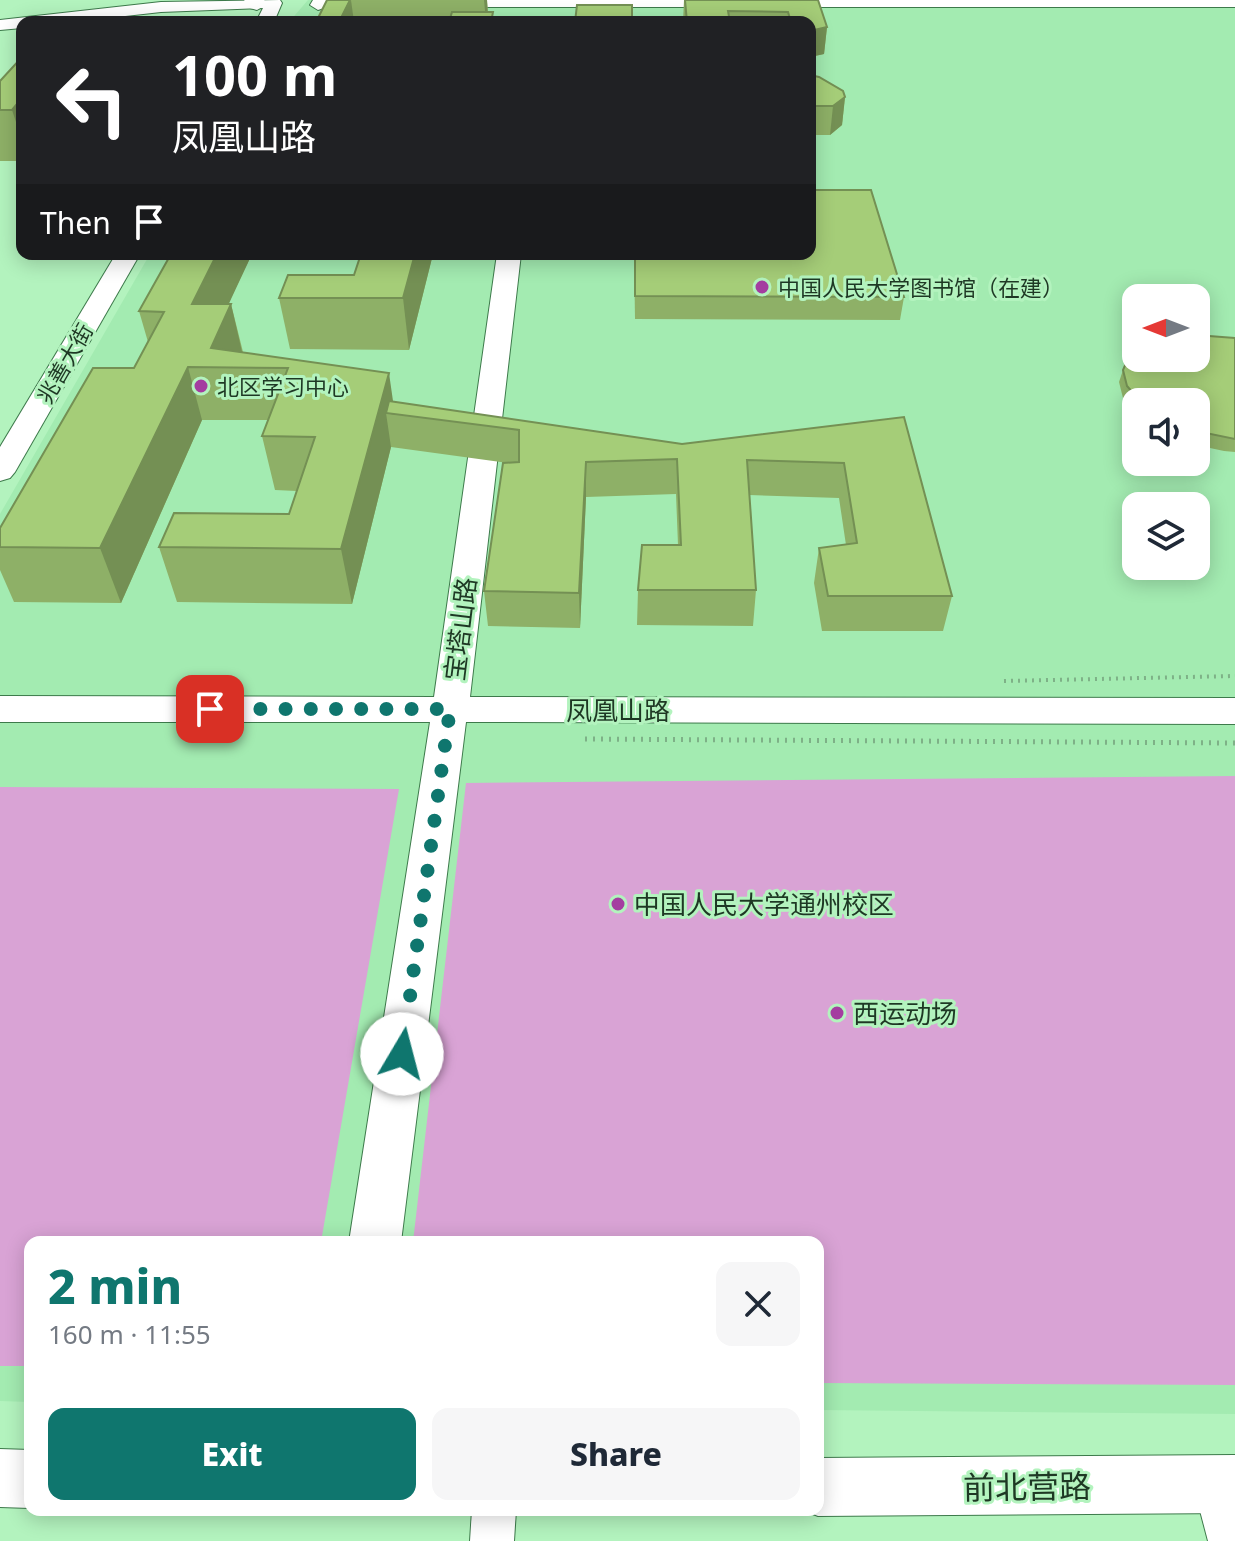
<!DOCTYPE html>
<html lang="en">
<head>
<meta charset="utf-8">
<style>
  :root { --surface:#fff; --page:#f6f6f7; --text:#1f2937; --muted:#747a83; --accent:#0f766e }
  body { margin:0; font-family:"Noto Sans","Noto Sans SC",sans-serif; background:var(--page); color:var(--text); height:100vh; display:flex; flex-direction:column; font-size:30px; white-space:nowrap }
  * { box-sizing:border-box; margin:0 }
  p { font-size:26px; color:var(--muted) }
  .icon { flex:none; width:44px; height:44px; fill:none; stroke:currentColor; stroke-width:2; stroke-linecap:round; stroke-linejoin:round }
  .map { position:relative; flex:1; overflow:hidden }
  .panel { position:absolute; left:24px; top:1236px; width:800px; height:280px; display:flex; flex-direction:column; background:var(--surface); border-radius:16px; box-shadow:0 4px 20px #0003 }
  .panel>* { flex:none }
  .guide { position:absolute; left:16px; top:16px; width:800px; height:244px; border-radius:16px; box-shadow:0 4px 20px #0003; background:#202124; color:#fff; overflow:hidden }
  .needle { width:52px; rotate:270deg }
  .buttons { position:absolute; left:1122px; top:284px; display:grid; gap:16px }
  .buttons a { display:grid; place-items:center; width:88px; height:88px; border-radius:16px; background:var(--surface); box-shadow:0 4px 20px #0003; font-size:40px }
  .pin { position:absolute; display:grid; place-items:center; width:68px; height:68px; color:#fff; margin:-34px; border-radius:16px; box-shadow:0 4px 12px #0006 }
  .me { position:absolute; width:88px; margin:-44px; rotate:8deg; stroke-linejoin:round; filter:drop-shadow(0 0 6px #0008) }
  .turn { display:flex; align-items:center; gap:28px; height:168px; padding:0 24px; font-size:36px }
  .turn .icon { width:104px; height:104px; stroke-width:2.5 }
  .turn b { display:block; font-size:56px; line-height:68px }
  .then { display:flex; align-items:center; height:76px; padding:0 24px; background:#0003; gap:16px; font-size:30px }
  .round { display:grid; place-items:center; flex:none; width:84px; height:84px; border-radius:16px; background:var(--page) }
  .headline { display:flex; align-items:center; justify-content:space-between; height:136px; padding:0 24px }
  h1 { font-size:48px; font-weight:800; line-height:60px; color:var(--accent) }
  .cta { display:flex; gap:16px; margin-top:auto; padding:16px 24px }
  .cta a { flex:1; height:92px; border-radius:16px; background:var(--accent); color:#fff; font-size:32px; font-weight:800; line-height:92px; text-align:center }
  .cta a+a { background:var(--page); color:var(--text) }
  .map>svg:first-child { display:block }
</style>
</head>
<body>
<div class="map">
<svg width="1235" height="1541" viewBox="0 0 1235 1541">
  <rect width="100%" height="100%" fill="#b3f3be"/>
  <!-- built -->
  <path fill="#a3ebb1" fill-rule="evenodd" d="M308 0H1235V1414L818 1410V1242H30V1402L0 1401V514L150 254H810V22H289ZM1136 298H1196V358H1136ZM1136 402H1196V462H1136ZM1136 506H1196V566H1136Z"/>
  <!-- green -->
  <g fill="#d9a3d5">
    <path d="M1235 776V1385L818 1383V1242H413L466 783Z"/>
    <path d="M0 787 399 789 321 1242H30V1366H0Z"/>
  </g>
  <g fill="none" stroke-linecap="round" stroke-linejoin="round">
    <!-- street casing -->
    <g stroke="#3d7a4b" stroke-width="2">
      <g id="street">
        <path d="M1214 1463 1229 1469 1235 1483V1541H1208L1193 1484 1199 1469Z"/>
        <path d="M472 1510H516L514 1541H470Z"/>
      </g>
    </g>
    <!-- secondary casing -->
    <g stroke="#3d7a4b" stroke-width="2">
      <g id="secondary">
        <path d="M280 0 282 3 274 22H256L263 8 161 12 72 22H22V28L0 30V20L161 2Z"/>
        <path d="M313 0H385V1C374 10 337 3 318 10L310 5Z"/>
        <path d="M427 0H1235V7H434L428 5Z"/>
        <path d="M116 254H140L15 472 10 478 0 481V447Z"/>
        <path d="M497 254H521L470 697 1235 698V724L466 722 401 1242H349L430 722H0V696L434 697Z"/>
        <path d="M0 1449 30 1450V1508L0 1507Z"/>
        <path d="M1235 1455V1513L818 1516 803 1510H818V1458Z"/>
      </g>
    </g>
    <!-- primary casing -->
    <g stroke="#3d7a4b" stroke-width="2">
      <path id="primary" d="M244 0H264L267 4 257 10 250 8Z"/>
    </g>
    <!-- path-far1 -->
    <path stroke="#7eb187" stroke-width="4" stroke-dasharray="2 5" stroke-linecap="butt" d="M1004 681 1235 676"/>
    <!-- path -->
    <path stroke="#7eb187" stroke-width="5" stroke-dasharray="2 6" stroke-linecap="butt" d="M585 739 1235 743"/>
    <!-- street -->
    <use href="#street" fill="#fff" fill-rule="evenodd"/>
    <!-- secondary -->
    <use href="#secondary" fill="#fff" fill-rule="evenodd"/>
    <!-- primary -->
    <use href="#primary" fill="#fff" fill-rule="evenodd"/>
  </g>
  <!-- wall -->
  <g fill="#8eb067">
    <path d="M327 0H487L488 12 493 22H316Z"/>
    <path d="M684 0H818L827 27 824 54 810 57V22H683Z"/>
    <path d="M22 57V161H0V81Z"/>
    <path d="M810 75 845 97 842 125 830 135H810Z"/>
    <path d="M171 254H252L228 304H231L243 352 393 402 682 444 904 417 952 596 943 631H822L814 583 819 548 846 545 839 498 749 495 756 590 753 626 637 625 638 590 678 545 676 494 586 497 580 628 488 626 484 591 508 463 391 447 352 604 177 602 159 547 289 514 297 491 275 490 262 436 268 420H202L121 603 14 602 0 570V528L134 368 148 342 139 311Z"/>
    <path d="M433 254 409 350 290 349 279 298Z"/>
    <path d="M634 254 904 297 900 320 635 319Z"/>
    <path d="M1235 338V452L1224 451 1196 445V402H1136V414L1123 398 1119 382 1123 370Z"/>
  </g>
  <!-- shaded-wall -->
  <g fill="#749054">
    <path d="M351 0 354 22H339Z"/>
    <path d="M484 0H487L488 22H486Z"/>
    <path d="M827 27 824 54 810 57V31Z"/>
    <path d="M845 97 842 125 830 135 833 106Z"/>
    <path d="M22 98V140L12 110Z"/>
    <path d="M217 254H252L205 355 192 304Z"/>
    <path d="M415 254H433L409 350 403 298Z"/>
    <path d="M231 304 243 356 211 348Z"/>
    <path d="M188 367 202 420 121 603 100 548Z"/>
    <path d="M389 373 395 415 386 413 391 447 352 604 341 549Z"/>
    <path d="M586 462V497L580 628 579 593Z"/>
  </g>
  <!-- building -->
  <g fill="#a5cd78" stroke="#749054" stroke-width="2">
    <path d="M327 0H350L339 22H316Z"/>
    <path d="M685 0H818L827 27 810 31V22H791L788 12 728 11 730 22H687Z"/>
    <path d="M577 5H632V22H575Z"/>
    <path d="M452 12H493L491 22H449Z"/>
    <path d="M22 57V98L12 110H0V81Z"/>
    <path d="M810 75 819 77 843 91 845 97 833 106H810Z"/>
    <path d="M810 190H871L904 297 635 296V254H810Z"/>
    <path d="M171 254H217L192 304H231L211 348 389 373 341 549 159 547 174 513 289 514 315 437 262 436 288 368 188 367 100 548 0 547V528L93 368H134L164 312 139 311Z"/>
    <path d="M361 254H415L403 298H279L288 275H354Z"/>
    <path d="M1196 335 1235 338V439L1196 431V402H1141L1127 386 1123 370 1129 356 1136 350V358H1196Z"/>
    <path d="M389 401 682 444 904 417 952 596H828L819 548 857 543 844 463 747 460 756 590H638L642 545H681L677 459 586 462 579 593 484 591 503 463 519 462V430L386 413Z"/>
  </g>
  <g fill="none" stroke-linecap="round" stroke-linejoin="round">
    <!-- route -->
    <path stroke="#0f766e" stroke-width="14" stroke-dasharray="0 25.2" d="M210 709H450L402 1054"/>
  </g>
  <!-- markers -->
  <g fill="#a43da0" stroke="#b3f3be" stroke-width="3">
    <circle cx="762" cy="287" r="8"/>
    <circle cx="201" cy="386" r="8"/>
    <circle cx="618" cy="904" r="8"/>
    <circle cx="837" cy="1013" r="8"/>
  </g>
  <g text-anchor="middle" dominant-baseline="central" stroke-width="6" stroke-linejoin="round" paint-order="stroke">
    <!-- far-poi labels -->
    <g font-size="22" fill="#1e3824" stroke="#b3f3be" text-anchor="start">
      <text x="778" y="287">中国人民大学图书馆（在建）</text>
      <text x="217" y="386">北区学习中心</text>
    </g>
    <!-- far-street labels -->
    <g font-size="22" fill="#1e3824" stroke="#b3f3be">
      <text transform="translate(64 363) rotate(-60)">兆善大街</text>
    </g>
    <!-- street labels -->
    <g font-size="26" fill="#1e3824" stroke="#b3f3be">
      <text transform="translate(460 629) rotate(-83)">宝塔山路</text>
      <text x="618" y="710">凤凰山路</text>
    </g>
    <!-- poi labels -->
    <g font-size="26" fill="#1e3824" stroke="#b3f3be" text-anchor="start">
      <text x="634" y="904">中国人民大学通州校区</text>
      <text x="853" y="1013">西运动场</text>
    </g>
    <!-- near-street labels -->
    <g font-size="32" fill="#1e3824" stroke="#b3f3be">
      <text transform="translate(1027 1486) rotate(-1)">前北营路</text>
    </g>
  </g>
</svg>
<div class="buttons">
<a><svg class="needle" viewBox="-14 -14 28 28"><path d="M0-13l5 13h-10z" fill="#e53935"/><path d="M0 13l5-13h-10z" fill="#747a83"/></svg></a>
<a><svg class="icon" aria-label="sound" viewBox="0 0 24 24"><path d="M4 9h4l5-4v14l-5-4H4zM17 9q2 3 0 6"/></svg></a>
<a><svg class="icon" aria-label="layers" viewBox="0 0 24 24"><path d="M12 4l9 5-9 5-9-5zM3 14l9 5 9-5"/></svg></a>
</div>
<div class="pin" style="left:210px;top:709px;background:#d93025"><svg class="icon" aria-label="arrive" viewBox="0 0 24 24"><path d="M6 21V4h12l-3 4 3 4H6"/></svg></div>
<svg class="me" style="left:402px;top:1054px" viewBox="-20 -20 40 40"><circle r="19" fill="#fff"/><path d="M0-13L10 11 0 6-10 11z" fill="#0f766e"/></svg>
<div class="guide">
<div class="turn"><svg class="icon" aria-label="left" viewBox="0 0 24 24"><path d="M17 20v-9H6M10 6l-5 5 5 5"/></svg><div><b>100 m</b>凤凰山路</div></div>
<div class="then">Then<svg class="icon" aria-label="arrive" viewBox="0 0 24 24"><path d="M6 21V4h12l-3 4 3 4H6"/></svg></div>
</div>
<section class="panel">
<div class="headline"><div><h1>2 min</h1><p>160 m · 11:55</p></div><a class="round"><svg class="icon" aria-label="close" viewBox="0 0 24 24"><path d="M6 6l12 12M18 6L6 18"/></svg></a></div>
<div class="cta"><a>Exit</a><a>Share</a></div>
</section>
</div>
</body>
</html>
